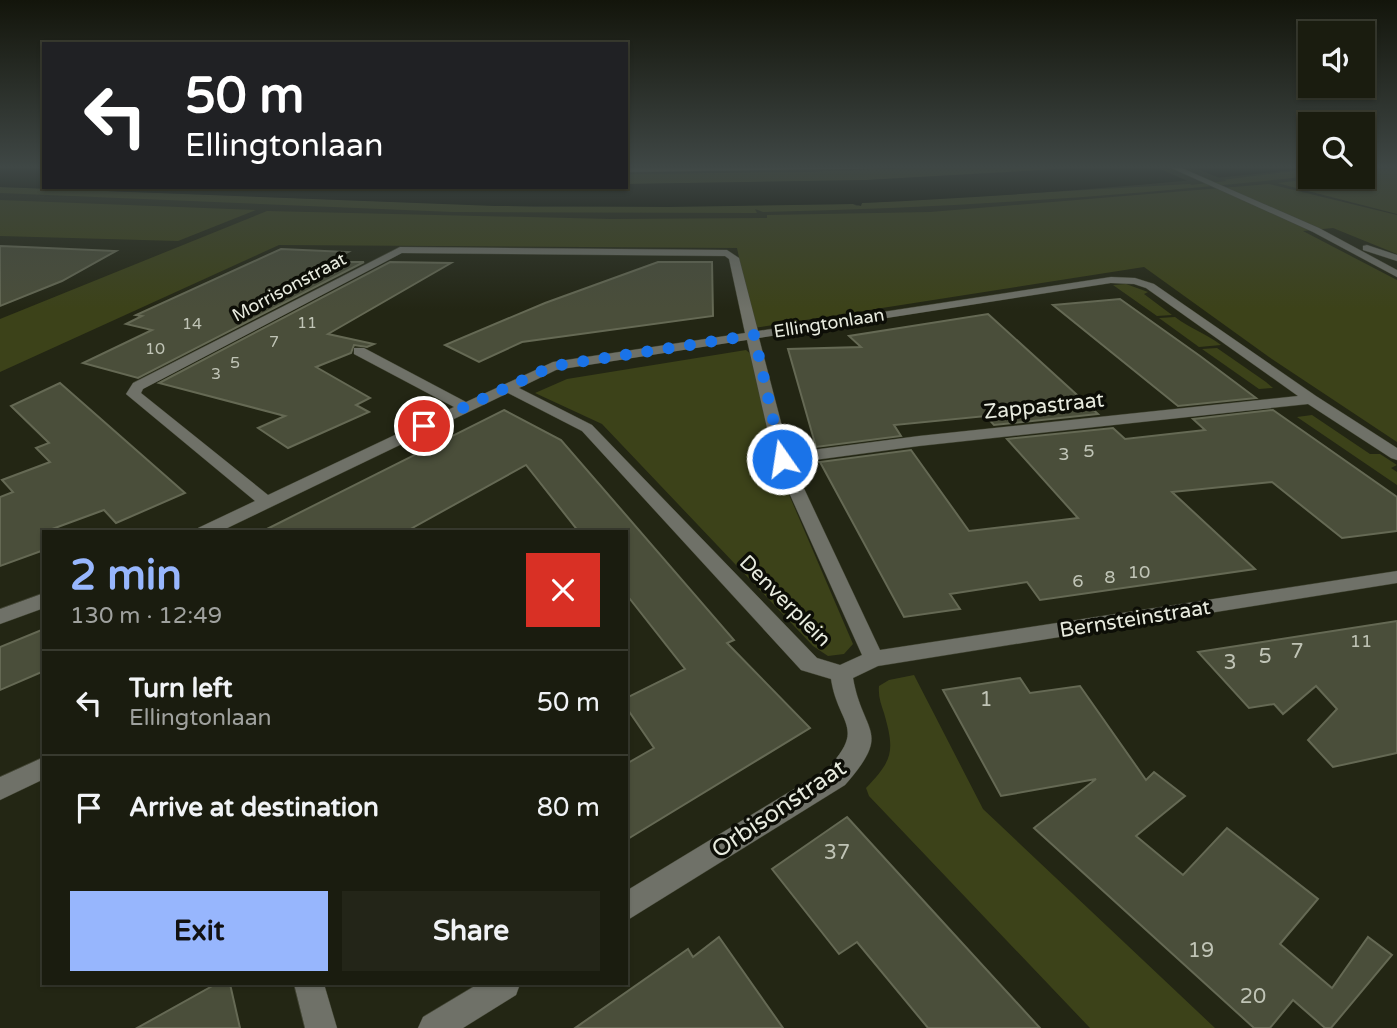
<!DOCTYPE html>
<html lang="en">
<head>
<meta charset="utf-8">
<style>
  :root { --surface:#1a1c0f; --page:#232518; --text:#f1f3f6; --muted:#9fa19e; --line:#383a2f; --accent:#97b6fd }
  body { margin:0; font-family:"Varela Round",sans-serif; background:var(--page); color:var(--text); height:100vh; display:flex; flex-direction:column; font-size:26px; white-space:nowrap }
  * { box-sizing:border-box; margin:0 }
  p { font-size:23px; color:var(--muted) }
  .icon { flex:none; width:38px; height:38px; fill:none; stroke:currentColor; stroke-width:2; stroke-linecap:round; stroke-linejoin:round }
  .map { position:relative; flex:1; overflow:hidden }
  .side { position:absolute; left:42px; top:530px; width:586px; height:455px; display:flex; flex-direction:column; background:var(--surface); border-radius:0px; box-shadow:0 2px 5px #0004,0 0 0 2px var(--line) }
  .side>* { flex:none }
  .banner { position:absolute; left:42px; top:42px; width:586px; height:147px; border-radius:0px; box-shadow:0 2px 5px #0004,0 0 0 2px var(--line); background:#202124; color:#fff; overflow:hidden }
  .buttons { position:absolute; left:1298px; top:21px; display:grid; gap:14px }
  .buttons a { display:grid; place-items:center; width:77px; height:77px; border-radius:0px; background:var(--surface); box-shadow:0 2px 5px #0004,0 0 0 2px var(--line); font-size:35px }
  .pin { position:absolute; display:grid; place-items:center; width:60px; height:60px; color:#fff; margin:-30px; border:4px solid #fff; border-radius:50%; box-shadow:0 2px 7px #0007 }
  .me { position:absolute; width:77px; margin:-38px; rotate:347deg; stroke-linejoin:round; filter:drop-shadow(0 0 5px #0008) }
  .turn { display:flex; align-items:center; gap:24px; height:147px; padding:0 28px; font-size:32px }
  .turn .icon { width:91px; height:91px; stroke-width:2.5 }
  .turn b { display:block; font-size:49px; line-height:60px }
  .round { display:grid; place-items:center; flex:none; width:74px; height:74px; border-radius:0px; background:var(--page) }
  .headline { display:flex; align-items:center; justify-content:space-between; height:119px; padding:0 28px }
  h1 { font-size:42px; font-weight:800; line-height:52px; color:var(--accent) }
  .action { display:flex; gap:14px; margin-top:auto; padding:14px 28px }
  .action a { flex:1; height:80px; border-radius:0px; background:var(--accent); color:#111; font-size:28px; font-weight:800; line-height:80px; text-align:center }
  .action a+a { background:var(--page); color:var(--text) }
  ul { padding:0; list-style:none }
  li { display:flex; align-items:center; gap:21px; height:105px; padding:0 28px; border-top:2px solid var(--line) }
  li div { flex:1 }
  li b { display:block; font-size:26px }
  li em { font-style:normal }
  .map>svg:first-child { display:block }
</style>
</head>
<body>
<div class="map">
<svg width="1397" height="1028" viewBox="0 0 1397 1028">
  <rect width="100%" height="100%" fill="#232614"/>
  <!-- green -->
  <g fill="#3c4219">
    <path d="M958 166H1110L867 180 627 184V174L804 172Z"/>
    <path d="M1397 167V214L1277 183 1330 177H1363V172Z"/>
    <path d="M1311 169V176C1128 196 946 208 763 212L755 209 757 213H752L453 212 0 193V187L535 207 853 204 857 206 862 203 1189 184Z"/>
    <path d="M1269 184 1397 215V254L1333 228 1303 231 1397 280V442L1269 357 1144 267 754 328 737 248 279 245 0 372V319L267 211 611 219 767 218V215L930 212Z"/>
    <path d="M0 200 256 210 178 241 0 236Z"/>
    <path d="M1126 284 1148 292 1144 294 1172 315 1157 316 1113 285Z"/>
    <path d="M1175 317C1191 329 1205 333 1221 345L1199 347 1159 318Z"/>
    <path d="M1217 348 1266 382 1273 388 1259 389 1202 349Z"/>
    <path d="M746 350 752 355 775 462 853 644 844 654 828 656 813 646 602 424 535 393 567 379Z"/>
    <path d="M1312 415 1370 454H1380L1397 465 1391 468 1397 472V485L1297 417Z"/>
    <path d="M914 675 983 809 1215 1028H1090L869 796 866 788C893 760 895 751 884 713 881 704 878 696 879 686L889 680Z"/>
  </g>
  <!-- water -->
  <path fill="#090b00" d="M0 166H44V187H626L627 184 867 180 1115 166H1311V168C1161 185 1013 196 862 203L861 206 853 204 668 207 495 206 0 187Z"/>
  <!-- pier -->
  <path fill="#232614" d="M1153 166H1190L1227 181 1190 185 1192 183Z"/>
  <!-- building -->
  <g fill="#4a4e3a" stroke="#656954" stroke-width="2">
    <path d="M0 246 25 247 116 251 62 281 0 306Z"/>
    <path d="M281 249 348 252 328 262H364L138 378 83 363 152 330 126 324 142 316 136 315Z"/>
    <path d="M390 262 451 263 328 334 374 344 367 347 354 345 351 353 316 367 370 398 356 405 369 412 288 448 258 428 285 416 159 383Z"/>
    <path d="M658 262H712L713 316 522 342 479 362 445 345 545 303Z"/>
    <path d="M1120 299 1200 356 1256 398 1178 406 1053 305Z"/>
    <path d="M988 314 1098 414 994 425 986 416 894 425 901 436 816 447 788 349 861 347 849 336Z"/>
    <path d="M60 383 185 493 116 523 104 510 44 532V550L0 566V497L13 492 2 480 50 462 36 448 49 443 11 406Z"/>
    <path d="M504 410 561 440 734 640 727 643 810 728 626 840V764L654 748 626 707V698L685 669 626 594V532H579L526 465 405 532H261Z"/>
    <path d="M1273 410 1397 497V531L1342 538 1272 482 1172 492 1255 569 1040 600 1027 582 950 594 960 609 904 617 820 462 911 450 969 531 1078 518 1007 439 1113 428 1125 439 1205 430 1193 419Z"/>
    <path d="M1397 621V753L1333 767 1308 740 1337 709 1316 686 1283 714 1274 704 1249 708 1198 652Z"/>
    <path d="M44 629V671L0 690V647Z"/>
    <path d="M1020 678 1030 693 1080 686 1146 780 1154 772 1185 796 1136 836 1183 875 1227 828 1318 899 1280 944 1332 988 1368 937 1392 955 1331 1028H1325L1293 1000 1270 1028H1254L1034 828 1096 779 1001 796 943 690Z"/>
    <path d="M847 817 952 932 1040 1028H928L857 942 839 954 772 869Z"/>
    <path d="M719 937 783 1028H575L688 949 693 957Z"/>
    <path d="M216 984H230L240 1028H137Z"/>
  </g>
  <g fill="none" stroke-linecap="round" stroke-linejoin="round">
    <!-- minor casing -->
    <g stroke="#3f4230" stroke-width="1">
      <g id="minor">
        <path d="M758 166H890L886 168 626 172V168Z"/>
        <path d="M1167 166H1177L1319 228 1397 270V277L1313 232Z"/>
        <path d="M1367 245 1397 255V261L1363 250V246Z"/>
        <path d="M400 247 727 250 739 258 758 331 1111 277 1135 278 1154 284 1316 396 1397 448V460L1391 458 1308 404 919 446 792 463 880 650 1397 571V583L878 666 853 678C863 735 893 730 845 785L626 921V891L827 769C867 727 838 725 831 679L801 670 582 431 508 393 219 532H195L198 528 255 501 126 394 133 383ZM402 253 725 256 729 259 745 333 553 362 466 402 364 348H354V354L454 407 268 495 141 393 143 389ZM1111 283 1134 284 1146 288 1298 396 919 436 789 453 759 338ZM747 340 774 459 862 655 840 665 817 658 592 425 519 388 556 370Z"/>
        <path d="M44 593V608L0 624V609Z"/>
        <path d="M44 757V779L0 800V777Z"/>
        <path d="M294 984H324L337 1028H305Z"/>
        <path d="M478 984H520L516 995 463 1028H418L423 1017Z"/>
      </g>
    </g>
    <!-- minor -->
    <use href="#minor" fill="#6f7168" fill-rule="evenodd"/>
  </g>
  <!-- sky -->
  <linearGradient id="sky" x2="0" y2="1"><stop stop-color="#13150b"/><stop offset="0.54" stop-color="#3f4745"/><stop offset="1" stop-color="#3f4745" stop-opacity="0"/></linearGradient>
  <rect width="1397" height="309" fill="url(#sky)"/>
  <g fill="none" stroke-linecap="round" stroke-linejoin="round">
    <!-- route -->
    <path stroke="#1a73e8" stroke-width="12" stroke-dasharray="0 21.6" d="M424 426 553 366 754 335 782 459"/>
  </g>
  <g text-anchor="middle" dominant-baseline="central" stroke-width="7" stroke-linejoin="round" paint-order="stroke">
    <!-- far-number labels -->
    <g font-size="16" fill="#c0c4b6">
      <text x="307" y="323">11</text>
      <text x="192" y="324">14</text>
      <text x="274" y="342">7</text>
      <text x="155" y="349">10</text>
      <text x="235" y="363">5</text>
      <text x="216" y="374">3</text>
    </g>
    <!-- far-street labels -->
    <g font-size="18" fill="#e8ebdf" stroke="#0d0e07">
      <text transform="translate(289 287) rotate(-28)">Morrisonstraat</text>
      <text transform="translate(829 323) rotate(-9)">Ellingtonlaan</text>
    </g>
    <!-- number labels -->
    <g font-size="18" fill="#c0c4b6">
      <text x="1089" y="451">5</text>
      <text x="1064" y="454">3</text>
      <text x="1139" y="572">10</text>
      <text x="1110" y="577">8</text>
      <text x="1078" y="581">6</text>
      <text x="1361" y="641">11</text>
    </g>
    <!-- street labels -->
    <g font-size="21" fill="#e8ebdf" stroke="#0d0e07">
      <text transform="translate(1044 406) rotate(-6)">Zappastraat</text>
      <text transform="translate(785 601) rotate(45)">Denverplein</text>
      <text transform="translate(1135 619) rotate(-9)">Bernsteinstraat</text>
    </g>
    <!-- near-number labels -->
    <g font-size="21" fill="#c0c4b6">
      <text x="1297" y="651">7</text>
      <text x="1265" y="656">5</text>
      <text x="1230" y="662">3</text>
      <text x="986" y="699">1</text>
      <text x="837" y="852">37</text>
      <text x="1201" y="950">19</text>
      <text x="1253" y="996">20</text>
    </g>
    <!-- near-street labels -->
    <g font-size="24" fill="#e8ebdf" stroke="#0d0e07">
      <text transform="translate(779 809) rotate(-34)">Orbisonstraat</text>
    </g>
  </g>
</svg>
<div class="buttons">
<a><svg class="icon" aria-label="sound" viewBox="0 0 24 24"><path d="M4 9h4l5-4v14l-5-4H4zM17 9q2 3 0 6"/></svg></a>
<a><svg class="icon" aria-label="search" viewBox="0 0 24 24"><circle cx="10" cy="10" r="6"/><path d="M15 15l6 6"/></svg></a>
</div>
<div class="pin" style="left:424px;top:426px;background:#d93025"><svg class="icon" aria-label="arrive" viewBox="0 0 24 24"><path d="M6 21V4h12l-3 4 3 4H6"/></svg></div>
<svg class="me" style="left:782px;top:459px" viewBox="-20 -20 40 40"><circle r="17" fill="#1a73e8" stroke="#fff" stroke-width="3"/><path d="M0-11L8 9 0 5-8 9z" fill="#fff"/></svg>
<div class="banner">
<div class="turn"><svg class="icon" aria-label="left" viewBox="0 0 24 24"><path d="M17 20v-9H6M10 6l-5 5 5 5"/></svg><div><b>50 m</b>Ellingtonlaan</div></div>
</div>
<section class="side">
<div class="headline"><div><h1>2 min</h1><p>130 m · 12:49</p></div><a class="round" style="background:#d93025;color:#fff"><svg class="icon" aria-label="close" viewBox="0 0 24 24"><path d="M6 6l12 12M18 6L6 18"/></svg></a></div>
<ul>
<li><svg class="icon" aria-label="left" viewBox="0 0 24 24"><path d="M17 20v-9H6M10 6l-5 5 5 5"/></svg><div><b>Turn left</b><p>Ellingtonlaan</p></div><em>50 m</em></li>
<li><svg class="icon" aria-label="arrive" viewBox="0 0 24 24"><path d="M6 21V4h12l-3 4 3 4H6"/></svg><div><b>Arrive at destination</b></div><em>80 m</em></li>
</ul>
<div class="action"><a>Exit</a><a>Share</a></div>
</section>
</div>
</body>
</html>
